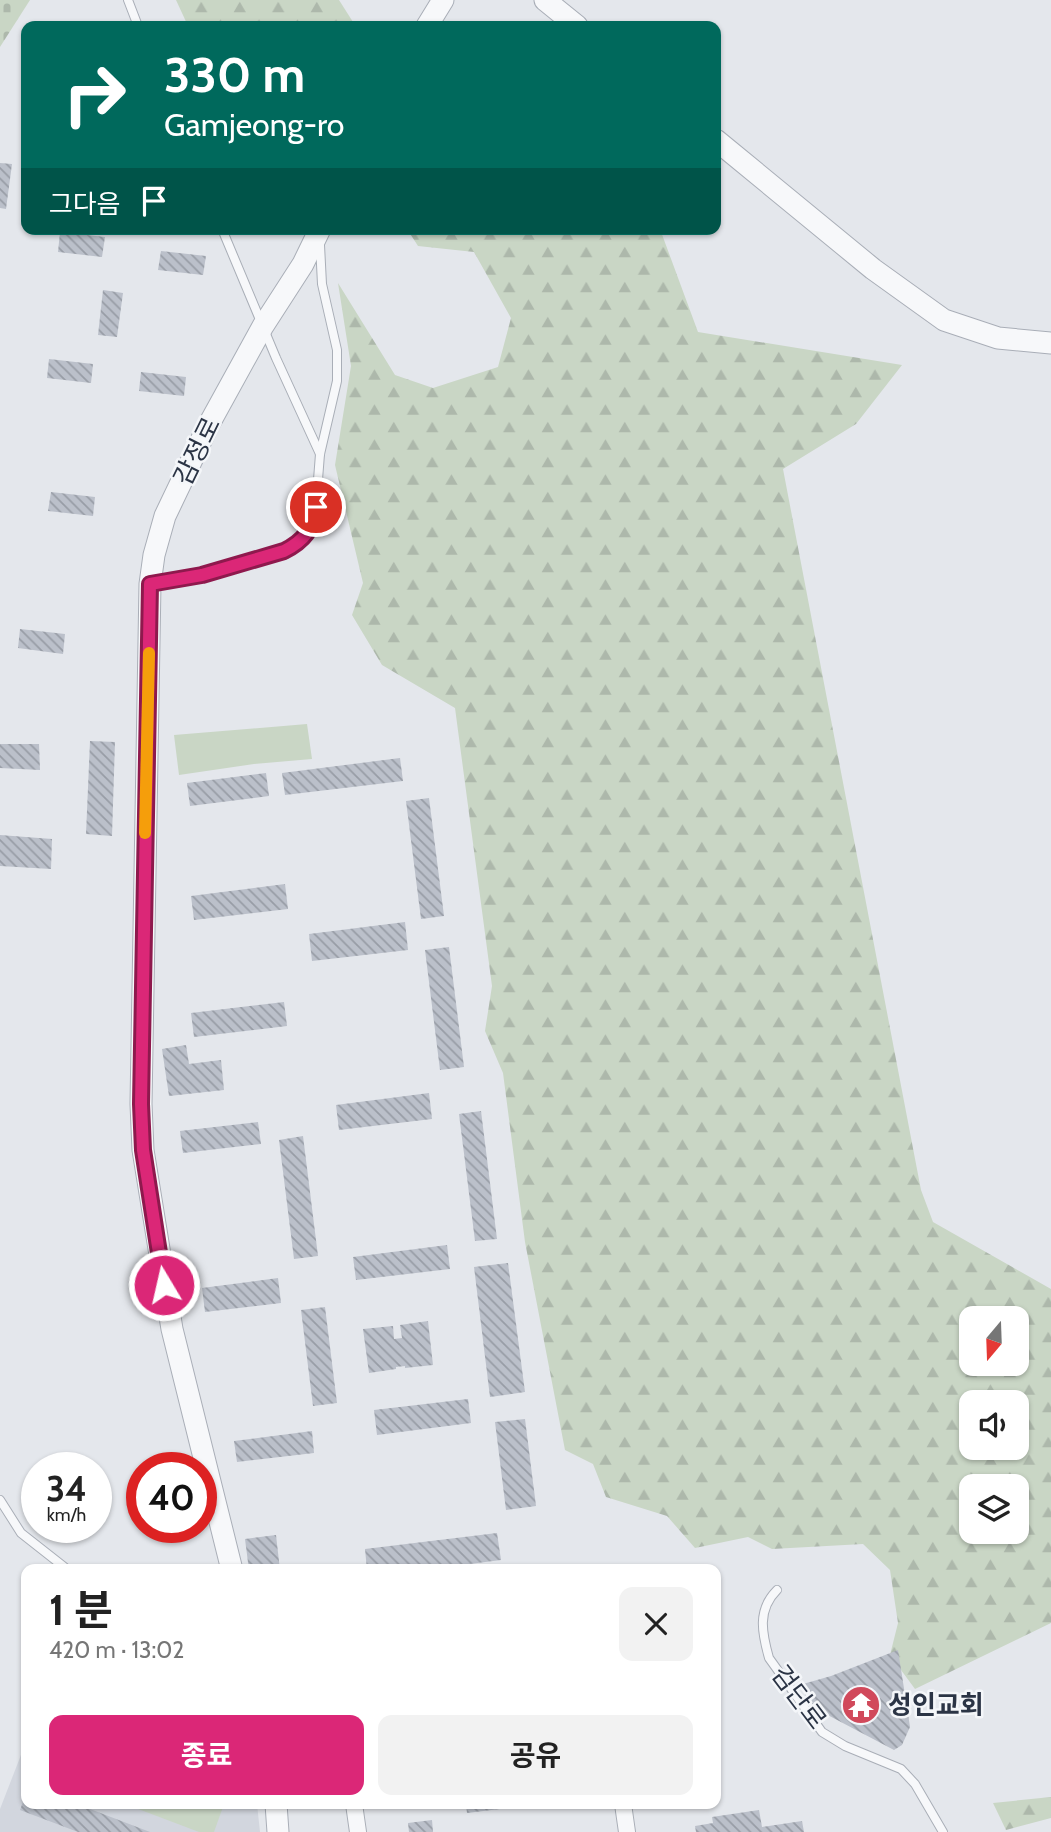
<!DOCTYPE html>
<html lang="ko">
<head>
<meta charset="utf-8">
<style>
  :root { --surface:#fff; --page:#f2f2f2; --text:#222; --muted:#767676; --accent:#db2777 }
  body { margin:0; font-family:Cabin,"Noto Sans KR",sans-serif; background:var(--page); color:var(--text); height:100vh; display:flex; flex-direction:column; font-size:26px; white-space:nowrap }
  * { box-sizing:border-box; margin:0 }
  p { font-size:23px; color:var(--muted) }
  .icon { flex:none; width:38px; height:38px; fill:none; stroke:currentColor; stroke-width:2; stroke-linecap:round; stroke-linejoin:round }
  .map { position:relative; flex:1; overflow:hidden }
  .drawer { position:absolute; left:21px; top:1564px; width:700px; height:245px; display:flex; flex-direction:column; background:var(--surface); border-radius:14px; box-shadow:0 2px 5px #0004 }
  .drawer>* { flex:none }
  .hud { position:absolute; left:21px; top:21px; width:700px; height:214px; border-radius:14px; box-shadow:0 2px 5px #0004; background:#00695c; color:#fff; overflow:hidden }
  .needle { width:46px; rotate:199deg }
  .buttons { position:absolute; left:959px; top:1306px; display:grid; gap:14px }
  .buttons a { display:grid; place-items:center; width:70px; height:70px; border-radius:14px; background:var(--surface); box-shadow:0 2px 5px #0004; font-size:35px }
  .speed { position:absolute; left:21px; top:1452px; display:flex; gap:14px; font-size:35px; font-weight:700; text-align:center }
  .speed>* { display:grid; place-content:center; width:91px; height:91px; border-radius:50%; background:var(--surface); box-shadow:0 2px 5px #0004; line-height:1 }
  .speed small { font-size:18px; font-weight:400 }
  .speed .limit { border:10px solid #d22; background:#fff; color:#111 }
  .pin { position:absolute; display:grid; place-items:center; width:60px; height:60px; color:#fff; margin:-30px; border:4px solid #fff; border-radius:50%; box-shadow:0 2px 7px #0007 }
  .me { position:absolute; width:77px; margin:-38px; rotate:351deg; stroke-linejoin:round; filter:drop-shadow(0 0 5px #0008) }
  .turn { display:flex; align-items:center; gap:24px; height:147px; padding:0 28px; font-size:32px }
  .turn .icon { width:91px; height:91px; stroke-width:2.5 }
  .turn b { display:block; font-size:49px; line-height:60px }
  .then { display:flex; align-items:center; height:66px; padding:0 28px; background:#0003; gap:14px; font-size:26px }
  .round { display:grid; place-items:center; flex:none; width:74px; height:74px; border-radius:14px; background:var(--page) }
  .overview { display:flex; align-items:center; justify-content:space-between; height:119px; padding:0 28px }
  h1 { font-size:42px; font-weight:700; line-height:52px }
  .action { display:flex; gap:14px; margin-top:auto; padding:14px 28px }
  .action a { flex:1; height:80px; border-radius:14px; background:var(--accent); color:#fff; font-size:28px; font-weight:700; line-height:80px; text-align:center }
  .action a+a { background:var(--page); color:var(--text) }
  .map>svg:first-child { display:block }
</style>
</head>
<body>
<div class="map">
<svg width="1051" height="1832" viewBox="0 0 1051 1832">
  <defs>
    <pattern id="forest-firs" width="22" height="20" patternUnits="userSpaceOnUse" patternTransform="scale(1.75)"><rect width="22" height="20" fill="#c9d6c5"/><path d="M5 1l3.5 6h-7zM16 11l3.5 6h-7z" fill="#adb8ab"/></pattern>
    <pattern id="cemetery-stones" width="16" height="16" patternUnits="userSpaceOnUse" patternTransform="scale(1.75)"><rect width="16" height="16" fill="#c9d6c5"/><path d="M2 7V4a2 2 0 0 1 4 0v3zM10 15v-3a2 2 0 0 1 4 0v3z" fill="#adb8ab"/></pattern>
    <pattern id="building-back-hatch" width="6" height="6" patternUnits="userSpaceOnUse" patternTransform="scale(1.75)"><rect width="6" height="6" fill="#bbc0ca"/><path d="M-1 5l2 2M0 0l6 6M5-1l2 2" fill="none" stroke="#989da6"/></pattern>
  </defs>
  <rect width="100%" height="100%" fill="#e4e7ec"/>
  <!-- built -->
  <path fill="#d2d6de" d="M26 1742V1804H257L260 1832H0V1809Z"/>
  <!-- forest -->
  <g fill="url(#forest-firs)" fill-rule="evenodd">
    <path d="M176 0H339L353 22 354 26H188Z"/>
    <path d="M407 229H660L698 332 902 365 856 424 783 469 921 1190 933 1222 1051 1289V1623L915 1689 890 1655 898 1623 890 1570 863 1544 772 1549 748 1537 695 1548 667 1516 606 1497 593 1464 565 1450 525 1242 503 1073 485 1031 492 986 455 708 382 665 352 615 363 583 335 465 351 366 338 283 395 375 433 388 498 367 511 318 474 252 418 246ZM971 1318H1017V1363H971ZM971 1402H1017V1447H971ZM971 1486H1017V1531H971Z"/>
    <path d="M1051 1797V1818L1006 1830 993 1803Z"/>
  </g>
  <!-- cemetery -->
  <path fill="url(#cemetery-stones)" d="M0 0H30L0 47Z"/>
  <!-- pitch -->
  <g fill="#c9d6c5">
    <path d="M307 724 312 759 254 764 179 775 174 735Z"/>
    <path d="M125 1804H224L214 1832H199Z"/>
  </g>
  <!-- building -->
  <g fill="url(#building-back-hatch)">
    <path d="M0 163 12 164 6 209 0 208Z"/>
    <path d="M60 232 105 237 102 257 58 252Z"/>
    <path d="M161 251 206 256 203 275 158 270Z"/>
    <path d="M103 290 123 293 117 337 98 335Z"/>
    <path d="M49 359 93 364 91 383 47 378Z"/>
    <path d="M141 372 186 377 184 396 139 391Z"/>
    <path d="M51 492 95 497 93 516 48 511Z"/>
    <path d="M20 629 65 634 63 654 18 648Z"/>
    <path d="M90 741 115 742 112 836 86 834Z"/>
    <path d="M0 744H39L40 770 0 768Z"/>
    <path d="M400 758 403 781 285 795 282 773Z"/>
    <path d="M266 773 269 796 190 806 187 783Z"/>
    <path d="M429 798 444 916 421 919 406 801Z"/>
    <path d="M0 835 52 839 51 869 0 866Z"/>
    <path d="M285 884 288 909 194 920 191 896Z"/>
    <path d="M405 922 408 950 312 961 309 934Z"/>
    <path d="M449 947 464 1067 440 1070 425 950Z"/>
    <path d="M284 1002 287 1026 194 1037 191 1013Z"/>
    <path d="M186 1045 189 1064 221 1060 224 1090 169 1096 162 1049Z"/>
    <path d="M429 1093 432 1119 339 1130 336 1105Z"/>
    <path d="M481 1111 497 1239 475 1241 459 1114Z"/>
    <path d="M258 1122 261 1144 183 1153 180 1131Z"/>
    <path d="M303 1136 318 1256 294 1259 279 1140Z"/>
    <path d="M447 1245 450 1269 356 1280 353 1257Z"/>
    <path d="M508 1263 525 1392 490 1397 474 1267Z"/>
    <path d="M278 1278 281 1303 205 1312 202 1288Z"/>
    <path d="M325 1307 337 1403 313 1406 301 1310Z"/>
    <path d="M428 1321 433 1365 405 1368V1366L396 1367V1369L369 1373 363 1329 393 1326 394 1339 402 1338 400 1325Z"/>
    <path d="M468 1399 471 1423 377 1435 374 1410Z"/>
    <path d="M525 1419 536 1506 506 1510 495 1422Z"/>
    <path d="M312 1431 314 1453 237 1462 234 1441Z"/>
    <path d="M497 1533 501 1560 423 1570H367L365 1549Z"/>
    <path d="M276 1535 280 1570H249L245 1539Z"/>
    <path d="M898 1650 910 1727 902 1745 894 1750 822 1712 806 1699 803 1684 831 1676Z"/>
    <path d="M26 1794V1804H77L150 1832H78L20 1810Z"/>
    <path d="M466 1804H525V1806L467 1813Z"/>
    <path d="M759 1810 762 1827 802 1821 804 1832H696L695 1826 713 1823 712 1817Z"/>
    <path d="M432 1820 433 1832H409L408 1823Z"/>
  </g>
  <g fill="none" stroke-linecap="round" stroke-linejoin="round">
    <!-- service casing -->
    <g stroke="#a9aeb7" stroke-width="10">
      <g id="service">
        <path d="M128 0 138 26"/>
        <path d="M222 229 276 358 320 454"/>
        <path d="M153 584 202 575 284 551 304 538 310 531 315 518 320 454 337 381V350L322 284 320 245"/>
        <path d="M0 1500 21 1533 68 1570"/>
        <path d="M777 1590C757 1610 762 1633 769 1658L822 1732 845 1746 901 1769 915 1784 943 1832"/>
      </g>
    </g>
    <!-- minor casing -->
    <g stroke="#a9aeb7" stroke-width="18">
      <g id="minor">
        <path d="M354 1804 358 1832"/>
        <path d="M623 1804 627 1832"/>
      </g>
    </g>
    <!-- tertiary casing -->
    <g stroke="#a9aeb7" stroke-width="23">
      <g id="tertiary">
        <path d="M545 0 577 26"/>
        <path d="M427 26 443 0"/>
        <path d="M716 140 873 269 944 320 998 338 1051 343"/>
        <path d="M232 1570 172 1329 143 1150 141 1104 150 584 154 555 165 516 208 426 263 326 303 264 320 229"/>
        <path d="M276 1804 278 1832"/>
      </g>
    </g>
    <!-- service -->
    <use href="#service" stroke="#f7f8fa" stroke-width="8"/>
    <!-- minor -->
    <use href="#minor" stroke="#f7f8fa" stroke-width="16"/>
    <!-- tertiary -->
    <use href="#tertiary" stroke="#f7f8fa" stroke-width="21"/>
  </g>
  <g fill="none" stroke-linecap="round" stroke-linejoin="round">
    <!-- route casing -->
    <g stroke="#8e194d" stroke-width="18">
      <path id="route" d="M164 1285 143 1150 141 1104 150 584 202 575 284 551C304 541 313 529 316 507"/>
    </g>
    <!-- route -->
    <use href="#route" stroke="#db2777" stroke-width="12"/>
    <!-- slow -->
    <path stroke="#f59e0b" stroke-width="12" d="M145 833 149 653"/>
  </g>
  <!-- icons -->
  <defs>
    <g id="temple-disc" transform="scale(2.0125)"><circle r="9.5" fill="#d1495b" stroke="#f4f6f9"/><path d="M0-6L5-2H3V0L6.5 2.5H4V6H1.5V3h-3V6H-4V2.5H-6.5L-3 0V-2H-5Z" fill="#fff"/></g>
  </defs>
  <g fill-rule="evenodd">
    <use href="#temple-disc" x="861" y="1705"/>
  </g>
  <g text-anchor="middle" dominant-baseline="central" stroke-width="5" stroke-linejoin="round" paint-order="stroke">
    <!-- street labels -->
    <g font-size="26" fill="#2b3445" stroke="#f4f6f9">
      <text transform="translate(197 451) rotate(-64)">감정로</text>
      <text transform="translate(799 1697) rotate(53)">검단로</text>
    </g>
    <!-- poi labels -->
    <g font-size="26" font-weight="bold" fill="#2b3445" stroke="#f4f6f9" text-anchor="start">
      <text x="888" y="1705">성인교회</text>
    </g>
  </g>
</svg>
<div class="buttons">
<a><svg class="needle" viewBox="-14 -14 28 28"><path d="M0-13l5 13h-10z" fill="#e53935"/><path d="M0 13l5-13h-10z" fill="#767676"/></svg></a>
<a><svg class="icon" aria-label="sound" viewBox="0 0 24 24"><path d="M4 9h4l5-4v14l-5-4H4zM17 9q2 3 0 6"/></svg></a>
<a><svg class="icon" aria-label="layers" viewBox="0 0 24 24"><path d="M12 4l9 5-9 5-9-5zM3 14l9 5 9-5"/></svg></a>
</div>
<div class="speed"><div>34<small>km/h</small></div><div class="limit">40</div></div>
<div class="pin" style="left:316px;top:507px;background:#d93025"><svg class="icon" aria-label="arrive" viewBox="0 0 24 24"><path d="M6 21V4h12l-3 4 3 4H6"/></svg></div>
<svg class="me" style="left:164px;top:1285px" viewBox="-20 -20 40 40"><circle r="17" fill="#db2777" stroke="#fff" stroke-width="3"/><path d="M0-11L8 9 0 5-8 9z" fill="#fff"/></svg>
<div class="hud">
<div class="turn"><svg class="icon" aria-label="right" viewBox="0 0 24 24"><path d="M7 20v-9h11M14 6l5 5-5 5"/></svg><div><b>330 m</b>Gamjeong-ro</div></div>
<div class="then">그다음<svg class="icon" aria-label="arrive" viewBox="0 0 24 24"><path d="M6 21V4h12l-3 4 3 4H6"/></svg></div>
</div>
<section class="drawer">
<div class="overview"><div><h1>1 분</h1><p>420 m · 13:02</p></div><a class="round"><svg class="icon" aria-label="close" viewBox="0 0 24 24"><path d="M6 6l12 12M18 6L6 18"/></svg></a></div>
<div class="action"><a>종료</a><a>공유</a></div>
</section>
</div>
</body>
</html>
